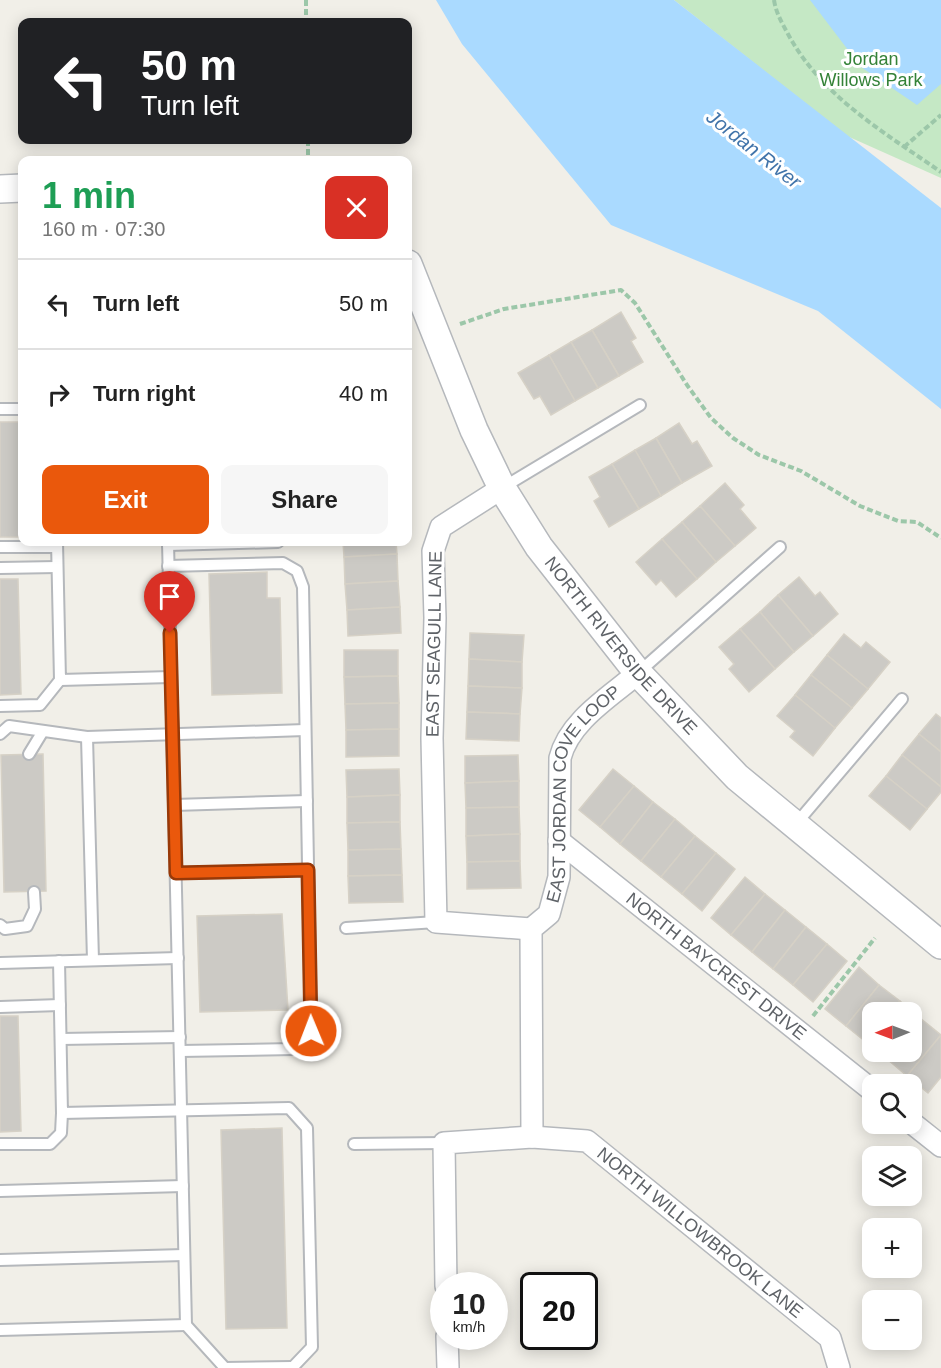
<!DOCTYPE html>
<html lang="en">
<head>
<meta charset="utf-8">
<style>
  :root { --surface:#fff; --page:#f6f6f6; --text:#222; --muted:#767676; --line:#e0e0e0; --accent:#ea580c }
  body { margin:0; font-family:Arial,sans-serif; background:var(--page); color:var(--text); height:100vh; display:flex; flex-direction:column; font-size:22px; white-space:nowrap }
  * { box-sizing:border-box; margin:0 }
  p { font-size:20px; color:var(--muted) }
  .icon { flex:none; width:33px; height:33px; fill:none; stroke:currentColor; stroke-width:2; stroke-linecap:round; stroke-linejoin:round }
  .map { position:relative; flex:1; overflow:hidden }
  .panel { position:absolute; left:18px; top:156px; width:394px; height:390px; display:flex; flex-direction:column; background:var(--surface); border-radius:12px; box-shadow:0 3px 15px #0003 }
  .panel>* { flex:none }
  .hud { position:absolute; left:18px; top:18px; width:394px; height:126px; border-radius:12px; box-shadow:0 3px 15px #0003; background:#202124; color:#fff; overflow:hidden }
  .needle { width:39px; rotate:269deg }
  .buttons { position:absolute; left:862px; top:1002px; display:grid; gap:12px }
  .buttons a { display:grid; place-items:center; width:60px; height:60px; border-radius:12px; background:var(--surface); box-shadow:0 3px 15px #0003; font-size:30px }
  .speed { position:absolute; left:430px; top:1272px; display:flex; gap:12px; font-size:30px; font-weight:700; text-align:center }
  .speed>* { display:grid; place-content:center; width:78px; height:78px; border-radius:50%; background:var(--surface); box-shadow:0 3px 15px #0003; line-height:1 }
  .speed small { font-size:15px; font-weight:400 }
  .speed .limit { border:3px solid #111; border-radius:9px; background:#fff; color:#111 }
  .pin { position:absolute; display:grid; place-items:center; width:51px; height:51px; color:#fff; margin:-62px -26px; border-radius:50% 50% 50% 0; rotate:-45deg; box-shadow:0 0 6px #0007 }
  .pin .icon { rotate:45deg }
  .me { position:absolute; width:66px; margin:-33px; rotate:359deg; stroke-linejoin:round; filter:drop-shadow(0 0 4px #0008) }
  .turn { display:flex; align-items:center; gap:21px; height:126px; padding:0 24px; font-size:27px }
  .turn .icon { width:78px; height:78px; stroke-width:2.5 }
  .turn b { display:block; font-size:42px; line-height:51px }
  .round { display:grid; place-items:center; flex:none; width:63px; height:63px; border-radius:12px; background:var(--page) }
  .summary { display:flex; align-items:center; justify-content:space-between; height:102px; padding:0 24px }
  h1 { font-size:36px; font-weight:800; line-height:45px; color:#1e9e55 }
  .action { display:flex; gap:12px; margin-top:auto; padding:12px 24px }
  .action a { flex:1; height:69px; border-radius:12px; background:var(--accent); color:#fff; font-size:24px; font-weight:800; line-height:69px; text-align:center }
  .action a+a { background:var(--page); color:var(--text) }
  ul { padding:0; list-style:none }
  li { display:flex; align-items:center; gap:18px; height:90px; padding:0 24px; border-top:2px solid var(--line) }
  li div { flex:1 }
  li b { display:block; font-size:22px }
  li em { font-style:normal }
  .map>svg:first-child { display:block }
</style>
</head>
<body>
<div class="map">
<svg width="941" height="1368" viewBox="0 0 941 1368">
  <rect width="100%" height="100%" fill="#f1efe8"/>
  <!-- green -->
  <path fill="#c5e8c5" d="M674 0H941V178L847 136Z"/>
  <!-- water -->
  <g fill="#aadaff">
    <path d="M436 0H674L941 208V409L818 311 611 225 462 44Z"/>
    <path d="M810 0H941V84L917 105 861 67Z"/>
  </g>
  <!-- building -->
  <g fill="#cccac5" stroke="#d6d1c6" stroke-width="1.5">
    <path d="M621 312 636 338 631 341 643 362 619 376 592 330Z"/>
    <path d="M592 330 619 376 598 388 571 342Z"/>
    <path d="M571 342 598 388 575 401 549 355Z"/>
    <path d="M549 355 575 401 551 415 540 396 534 399 518 373Z"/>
    <rect x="0" y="422" width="22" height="115"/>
    <path d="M679 423 692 444 697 441 712 466 682 483 656 438Z"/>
    <path d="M656 438 682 483 661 496 635 450Z"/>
    <path d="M635 450 661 496 639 509 612 464Z"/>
    <path d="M612 464 639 509 609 527 594 501 600 497 589 477Z"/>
    <path d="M725 483 744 505 740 509 756 528 735 546 700 506Z"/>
    <path d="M700 506 735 546 716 562 682 522Z"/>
    <path d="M682 522 716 562 697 579 662 539Z"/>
    <path d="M662 539 697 579 676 597 661 580 656 585 636 562Z"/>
    <path d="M343 542H396L397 554 344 557Z"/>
    <path d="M397 554 398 581 345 584 344 557Z"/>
    <path d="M267 572V598H280L282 693 212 695 209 574Z"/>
    <path d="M799 577 815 596 820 592 838 614 813 636 778 595Z"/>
    <path d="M0 579H18L21 694 0 695Z"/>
    <path d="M398 581 400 607 347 610 345 584Z"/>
    <path d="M778 595 813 636 794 652 760 612Z"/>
    <path d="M400 607 401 633 348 636 347 610Z"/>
    <path d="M760 612 794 652 775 669 740 629Z"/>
    <path d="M740 629 775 669 749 692 729 669 734 664 719 647Z"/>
    <path d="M470 633 524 635 522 662 469 659Z"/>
    <path d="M844 634 861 648 866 642 890 662 868 689 827 655Z"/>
    <path d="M344 650H398V676L344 677Z"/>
    <path d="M827 655 868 689 852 708 811 675Z"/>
    <path d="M469 659 522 662V688L468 686Z"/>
    <path d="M811 675 852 708 835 728 795 695Z"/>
    <path d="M398 676 399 703 345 704 344 677Z"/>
    <path d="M468 686 522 688 520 714 467 712Z"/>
    <path d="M795 695 835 728 813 756 790 737 795 731 777 716Z"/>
    <path d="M399 703V729L346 730 345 704Z"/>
    <path d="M467 712 520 714 519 741 466 739Z"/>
    <path d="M936 714 941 718V752L919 734Z"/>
    <path d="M399 729V756L346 757V730Z"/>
    <path d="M919 734 941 752V787L902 755Z"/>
    <path d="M43 754 46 891 4 892 1 755Z"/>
    <path d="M518 755 519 781 465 783V756Z"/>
    <path d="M902 755 941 787V792L927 809 886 776Z"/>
    <path d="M399 769 400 795 347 797 346 770Z"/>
    <path d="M613 769 634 786 600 827 579 810Z"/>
    <path d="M886 776 927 809 910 830 869 796Z"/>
    <path d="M519 781V807L466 808 465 783Z"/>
    <path d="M634 786 653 802 620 844 600 827Z"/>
    <path d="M400 795V822L347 823V797Z"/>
    <path d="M653 802 675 819 641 861 620 844Z"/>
    <path d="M519 807 520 834 466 836V808Z"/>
    <path d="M675 819 695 836 661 877 641 861Z"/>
    <path d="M400 822 401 849 348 850 347 823Z"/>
    <path d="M520 834V861L467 862 466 836Z"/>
    <path d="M695 836 716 853 682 894 661 877Z"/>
    <path d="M401 849 402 875 348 876V850Z"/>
    <path d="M716 853 735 869 702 911 682 894Z"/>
    <path d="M520 861 521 888 467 889V862Z"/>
    <path d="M402 875 403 902 349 903 348 876Z"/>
    <path d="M745 877 765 894 731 935 711 918Z"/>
    <path d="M765 894 785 910 752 952 731 935Z"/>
    <path d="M785 910 806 927 773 969 752 952Z"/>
    <path d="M282 914 288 1010 200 1012 197 916Z"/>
    <path d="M806 927 827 944 793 985 773 969Z"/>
    <path d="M827 944 847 961 813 1002 793 985Z"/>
    <path d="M859 967 879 985 846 1026 825 1009Z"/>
    <path d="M879 985 900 1001 890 1012H873V1034L866 1042 846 1026Z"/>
    <path d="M900 1001 920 1018 912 1028V1012H890Z"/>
    <path d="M0 1016H18L21 1131 0 1132Z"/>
    <path d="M920 1018 941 1035 907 1076 887 1059 893 1052H912V1028Z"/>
    <path d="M873 1034V1048L866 1042Z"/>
    <path d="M941 1035V1077L928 1093 907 1076Z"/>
    <path d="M877 1052H893L887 1059Z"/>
    <path d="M282 1128 287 1328 226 1329 221 1130Z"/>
  </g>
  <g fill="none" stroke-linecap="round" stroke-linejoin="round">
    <!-- service casing -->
    <g stroke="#b5b8bc" stroke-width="14">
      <g id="service">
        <path d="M0 409H22"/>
        <path d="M502 488 640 405"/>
        <path d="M57 542 60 680 171 677"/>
        <path d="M168 542 186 1325 225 1368 292 1367"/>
        <path d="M168 545 278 542"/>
        <path d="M0 547H57"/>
        <path d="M168 566 283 563 297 571 303 587 311 1031 294 1049 180 1051"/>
        <path d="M0 568 57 567"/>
        <path d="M639 672 780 547"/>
        <path d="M0 706 40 705 60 680"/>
        <path d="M0 734 9 726 87 737 305 730"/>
        <path d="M87 737 93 960"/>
        <path d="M29 754 43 731"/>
        <path d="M174 805 307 801"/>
        <path d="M795 825 902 699"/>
        <path d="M176 873 308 870"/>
        <path d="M0 925 5 929 27 926 35 909 34 892"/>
        <path d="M346 928 436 922"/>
        <path d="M59 961 62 1113 289 1108 307 1128 312 1347 292 1368"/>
        <path d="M0 963 178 958"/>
        <path d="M0 1007 60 1005"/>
        <path d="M61 1039 180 1037"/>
        <path d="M0 1144H50L61 1133 62 1113"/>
        <path d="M354 1144 444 1143"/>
        <path d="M0 1191 183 1186"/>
        <path d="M0 1260 184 1255"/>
        <path d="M0 1330 186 1325"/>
      </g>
    </g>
    <!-- minor casing -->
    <g stroke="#b5b8bc" stroke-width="24">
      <g id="minor">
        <path d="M502 488 441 527 433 551 435 618 432 738 436 922 531 929"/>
        <path id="s1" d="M559 841 873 1091"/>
        <path d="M912 1123 941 1146"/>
        <path id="s2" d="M532 1137 531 929 549 914 559 877 560 758C569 721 611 696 638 673"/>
        <path id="s3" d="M446 1286 444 1143 532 1137 587 1141 830 1338 839 1368"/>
        <path d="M447 1336 448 1368"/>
      </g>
    </g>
    <!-- tertiary casing -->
    <g stroke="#b5b8bc" stroke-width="30">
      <g id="tertiary">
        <path d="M0 189 22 188"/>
        <path id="s4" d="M408 264 474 430 502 488 539 547 638 673 737 777 941 945"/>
      </g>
    </g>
    <!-- path -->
    <g stroke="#9cc7a9" stroke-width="4" stroke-dasharray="6 3" stroke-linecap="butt">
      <path d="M306 0V22"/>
      <path d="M774 0C776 13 782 23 788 34 821 96 885 133 941 172"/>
      <path d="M308 140V160"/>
      <path d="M904 147 941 115"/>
      <path d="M460 324 504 309 621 290 635 303 687 385 711 418 733 438 759 455 801 471 860 506 898 521 917 522 941 538"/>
      <path d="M813 1016 875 938"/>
    </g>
    <!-- service -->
    <use href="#service" stroke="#fff" stroke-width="10"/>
    <!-- minor -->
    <use href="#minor" stroke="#fff" stroke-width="21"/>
    <!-- tertiary -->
    <use href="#tertiary" stroke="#fff" stroke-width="27"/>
  </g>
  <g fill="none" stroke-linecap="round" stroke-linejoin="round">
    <!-- route casing -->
    <g stroke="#983908" stroke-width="15">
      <path id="route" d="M170 633 176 873 308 870 311 1031"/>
    </g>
    <!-- route -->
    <use href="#route" stroke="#ea580c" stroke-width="10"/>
  </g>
  <g text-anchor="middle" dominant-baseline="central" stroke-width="6" stroke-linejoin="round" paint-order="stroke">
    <!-- park labels -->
    <g font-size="18" fill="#348238" stroke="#fff">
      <text x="871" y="59">Jordan<tspan x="871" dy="21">Willows Park</tspan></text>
    </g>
    <!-- street labels -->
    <g font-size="18" fill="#5f6368" stroke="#fff">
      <text transform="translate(434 644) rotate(-89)">EAST SEAGULL LANE</text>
      <text stroke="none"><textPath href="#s4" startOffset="441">NORTH RIVERSIDE DRIVE</textPath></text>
      <text stroke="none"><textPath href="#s2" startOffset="362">EAST JORDAN COVE LOOP</textPath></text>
      <text stroke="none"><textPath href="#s1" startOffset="201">NORTH BAYCREST DRIVE</textPath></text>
      <text stroke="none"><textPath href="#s3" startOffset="432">NORTH WILLOWBROOK LANE</textPath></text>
    </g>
    <!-- water labels -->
    <g font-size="20" font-style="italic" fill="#4174aa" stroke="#fff">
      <text transform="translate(754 149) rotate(38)">Jordan River</text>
    </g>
  </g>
</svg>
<div class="buttons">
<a><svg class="needle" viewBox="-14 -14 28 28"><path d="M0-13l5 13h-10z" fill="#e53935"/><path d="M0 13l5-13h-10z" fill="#767676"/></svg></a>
<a><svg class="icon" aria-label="search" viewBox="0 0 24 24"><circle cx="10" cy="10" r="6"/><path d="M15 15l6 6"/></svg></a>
<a><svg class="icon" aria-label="layers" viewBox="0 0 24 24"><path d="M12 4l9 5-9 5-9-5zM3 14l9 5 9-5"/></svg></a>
<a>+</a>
<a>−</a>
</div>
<div class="speed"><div>10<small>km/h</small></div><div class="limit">20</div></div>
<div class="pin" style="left:170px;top:633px;background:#d93025"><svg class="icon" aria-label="arrive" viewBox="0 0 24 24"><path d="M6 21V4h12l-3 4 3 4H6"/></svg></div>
<svg class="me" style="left:311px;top:1031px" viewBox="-20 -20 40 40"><circle r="17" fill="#ea580c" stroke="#fff" stroke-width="3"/><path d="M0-11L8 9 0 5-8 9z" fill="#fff"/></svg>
<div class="hud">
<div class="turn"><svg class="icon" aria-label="left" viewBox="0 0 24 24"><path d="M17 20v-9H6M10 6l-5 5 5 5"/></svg><div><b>50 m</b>Turn left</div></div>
</div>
<section class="panel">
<div class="summary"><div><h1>1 min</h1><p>160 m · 07:30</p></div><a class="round" style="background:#d93025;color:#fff"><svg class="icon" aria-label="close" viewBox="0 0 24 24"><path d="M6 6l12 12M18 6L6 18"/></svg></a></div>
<ul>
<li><svg class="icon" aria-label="left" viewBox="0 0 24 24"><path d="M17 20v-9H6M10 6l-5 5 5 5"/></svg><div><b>Turn left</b></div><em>50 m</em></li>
<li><svg class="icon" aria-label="right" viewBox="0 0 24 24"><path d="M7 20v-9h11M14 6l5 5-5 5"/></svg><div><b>Turn right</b></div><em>40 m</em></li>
</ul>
<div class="action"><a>Exit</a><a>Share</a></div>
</section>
</div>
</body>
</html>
